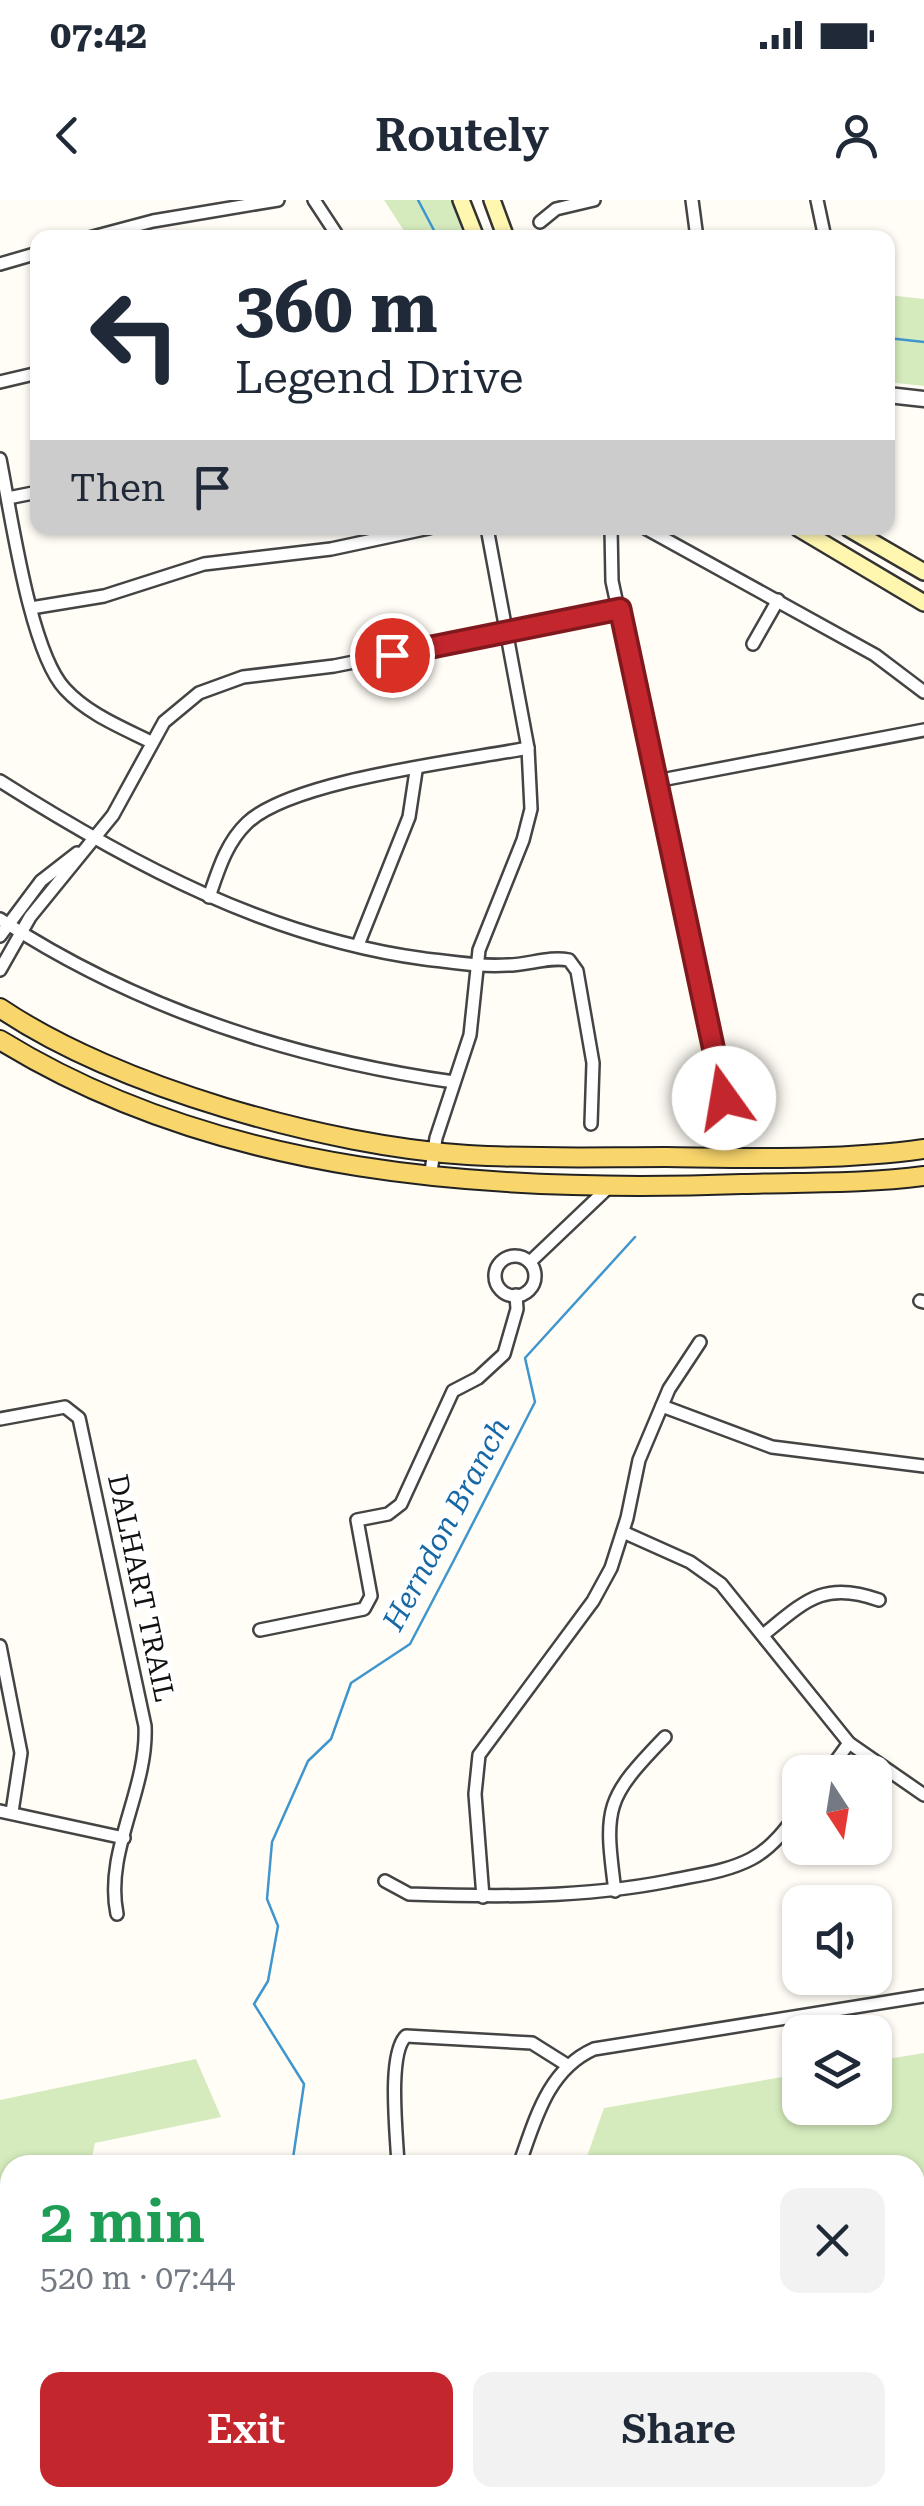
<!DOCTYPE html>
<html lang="en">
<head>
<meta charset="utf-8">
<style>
  :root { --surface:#fff; --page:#f2f2f3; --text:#1f2937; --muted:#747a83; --accent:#c4262e }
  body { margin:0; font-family:"Roboto Serif",serif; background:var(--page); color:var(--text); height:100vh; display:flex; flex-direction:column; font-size:38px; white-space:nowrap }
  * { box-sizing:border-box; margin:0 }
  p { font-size:32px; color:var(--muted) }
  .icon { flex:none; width:55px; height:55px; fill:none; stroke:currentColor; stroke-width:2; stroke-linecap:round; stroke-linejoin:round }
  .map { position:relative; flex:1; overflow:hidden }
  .sheet { position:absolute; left:0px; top:1955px; width:925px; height:352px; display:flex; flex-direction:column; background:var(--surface); border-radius:30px 30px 0 0; box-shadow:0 2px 8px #0004 }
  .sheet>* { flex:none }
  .top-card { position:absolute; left:30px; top:30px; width:865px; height:305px; border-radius:20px; box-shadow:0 2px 8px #0004; background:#fff; color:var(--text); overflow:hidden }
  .needle { width:65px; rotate:168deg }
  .buttons { position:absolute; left:782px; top:1555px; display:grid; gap:20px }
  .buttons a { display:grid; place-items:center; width:110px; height:110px; border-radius:20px; background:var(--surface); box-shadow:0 2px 8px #0004; font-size:50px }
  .pin { position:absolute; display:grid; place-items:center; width:85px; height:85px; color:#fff; margin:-42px; border:5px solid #fff; border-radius:50%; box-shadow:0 2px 10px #0007 }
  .me { position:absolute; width:110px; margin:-55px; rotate:347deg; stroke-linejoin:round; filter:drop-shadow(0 0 8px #0008) }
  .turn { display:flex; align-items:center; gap:35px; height:210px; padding:0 40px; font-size:45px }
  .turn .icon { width:130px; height:130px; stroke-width:2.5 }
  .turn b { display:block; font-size:70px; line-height:85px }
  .then { display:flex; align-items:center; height:95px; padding:0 40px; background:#0003; gap:20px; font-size:38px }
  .round { display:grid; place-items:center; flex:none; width:105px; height:105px; border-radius:20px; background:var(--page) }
  .summary { display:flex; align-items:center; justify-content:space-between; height:170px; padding:0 40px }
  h1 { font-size:60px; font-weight:600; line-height:75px; color:#1e9e55 }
  .button { display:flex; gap:20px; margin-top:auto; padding:20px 40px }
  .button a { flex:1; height:115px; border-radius:20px; background:var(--accent); color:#fff; font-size:40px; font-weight:600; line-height:115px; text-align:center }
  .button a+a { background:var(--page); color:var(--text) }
  .status { display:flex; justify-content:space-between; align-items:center; height:70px; padding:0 50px; background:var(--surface); direction:ltr }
  .status svg { height:28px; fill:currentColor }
  header { display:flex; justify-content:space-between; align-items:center; height:130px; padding:0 40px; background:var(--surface); font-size:45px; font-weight:600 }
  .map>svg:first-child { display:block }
</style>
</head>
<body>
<div class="status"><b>07:42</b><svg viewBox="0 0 49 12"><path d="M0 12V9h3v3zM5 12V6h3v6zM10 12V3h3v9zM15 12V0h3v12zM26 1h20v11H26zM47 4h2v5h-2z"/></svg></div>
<header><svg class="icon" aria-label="back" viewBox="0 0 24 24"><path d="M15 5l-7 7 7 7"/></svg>Routely<svg class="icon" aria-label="person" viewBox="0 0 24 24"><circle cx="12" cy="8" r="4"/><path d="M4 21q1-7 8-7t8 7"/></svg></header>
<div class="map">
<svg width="924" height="2306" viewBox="0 0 924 2306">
  <rect width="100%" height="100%" fill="#fffdf5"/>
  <!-- green -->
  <g fill="#d5ebbd">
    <path d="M384 0H451L464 37H408Z"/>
    <path d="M888 95 924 99V186L888 182Z"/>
    <path d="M924 1853V1988L915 1981V1965H584L604 1908 800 1874V1908H875V1861Z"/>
    <path d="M196 1859 221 1917 95 1943 90 1965H10V2209H0V1900Z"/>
  </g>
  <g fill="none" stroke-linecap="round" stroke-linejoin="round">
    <!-- stream -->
    <g stroke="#3f96cf" stroke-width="2.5">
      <path d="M418 0 438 38"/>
      <path d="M888 138 924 142"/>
      <path d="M292 1965 304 1884 254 1804 268 1781 278 1726 267 1699 272 1642 308 1561 331 1539 351 1483 410 1444 454 1360 535 1202 525 1158 635 1037"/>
      <path d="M389 2306 390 2298"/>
    </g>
    <!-- minor casing -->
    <g stroke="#444" stroke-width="16">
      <g id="minor">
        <path d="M314 0 339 38"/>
        <path d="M692 0 697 38"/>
        <path d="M817 0 825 38"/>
        <path d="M540 22 556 9 594 0"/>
        <path d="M89 38 153 21 278 0"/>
        <path d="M0 64 38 53"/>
        <path d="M0 182 38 173"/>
        <path d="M0 259C11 314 30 452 65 489 88 514 121 527 151 542"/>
        <path d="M8 298 38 292"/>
        <path d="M611 328 612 381 727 915"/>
        <path d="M645 328 875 455 924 492"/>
        <path d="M31 408 104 396 204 364 331 349 429 328"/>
        <path d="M753 444 778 400"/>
        <path d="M0 581C131 664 269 738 425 759 453 762 480 767 508 765 528 765 549 756 569 760L577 771 593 863 591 924"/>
        <path d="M656 581 924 530"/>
        <path d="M209 697C218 671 226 643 247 623 292 580 461 561 528 548"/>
        <path d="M0 719C136 808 294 859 454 882"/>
        <path d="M0 736 41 681 77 653"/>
        <path d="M358 745 409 617 416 571"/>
        <path d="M0 770 30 717 113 615 164 522 199 493 243 477 334 466 619 409"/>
        <path d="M430 978 436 938 470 835 479 750 523 640 531 609 528 548 487 328"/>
        <circle cx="515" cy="1076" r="20"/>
        <path d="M530 1062 611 985"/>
        <path d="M920 1101 924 1102"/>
        <path d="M662 1206 772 1247 924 1266"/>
        <path d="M0 1219 65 1207 79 1218 145 1526C148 1590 104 1651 117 1714"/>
        <path d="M623 1332 690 1362 721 1384 849 1543 924 1595"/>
        <path d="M260 1430 364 1409 371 1396 357 1320 388 1314 401 1304 453 1191 478 1178 504 1154 517 1109 516 1095"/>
        <path d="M763 1435C805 1401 824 1380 879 1400"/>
        <path d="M0 1446 21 1553 12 1612"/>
        <path d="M828 1572 849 1543"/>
        <path d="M0 1611 124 1638"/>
        <path d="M385 1681 409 1694C497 1697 582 1698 669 1681 697 1675 726 1672 751 1659 772 1648 786 1629 800 1610"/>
        <path d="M615 1691C604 1607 605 1599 665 1537"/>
        <path d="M483 1697 475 1594 479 1555 593 1401 611 1368 627 1318 639 1260 669 1189 700 1142"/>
        <path d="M398 1965C397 1937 387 1854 406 1836L532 1843 567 1865"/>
        <path d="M519 1965C535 1921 547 1870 594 1849L924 1796"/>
        <path d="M915 2178 924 2175"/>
        <path d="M915 2214 924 2243"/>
        <path d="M0 2221 10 2220"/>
        <path d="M277 2298 278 2306"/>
        <path d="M472 2298V2306"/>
        <path d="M674 2306 678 2298"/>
        <path d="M813 2306 816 2298"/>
      </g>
    </g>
    <!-- tertiary casing -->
    <g stroke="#444" stroke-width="19">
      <path id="tertiary" d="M888 195 924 199"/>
    </g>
    <!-- secondary casing -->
    <g stroke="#333" stroke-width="20">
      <g id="secondary">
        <path d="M461 0 476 38"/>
        <path d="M492 0 506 38"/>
        <path d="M798 328 924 403"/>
        <path d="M848 328 924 372"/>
      </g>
    </g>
    <!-- primary casing -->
    <g stroke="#222" stroke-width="22">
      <g id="primary">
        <path d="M0 808C117 887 327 946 468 955 534 959 600 957 666 957 751 958 840 961 924 949"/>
        <path d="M0 840C221 976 490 993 742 984 802 982 864 984 924 976"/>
      </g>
    </g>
    <!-- minor -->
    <use href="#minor" stroke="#fff" stroke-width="11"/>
    <!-- tertiary -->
    <use href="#tertiary" stroke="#fff" stroke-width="14"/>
    <!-- secondary -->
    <use href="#secondary" stroke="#fff6b0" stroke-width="15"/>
    <!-- primary -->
    <use href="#primary" stroke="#f9d66b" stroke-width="18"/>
  </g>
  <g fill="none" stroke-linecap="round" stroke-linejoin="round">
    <!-- route casing -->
    <g stroke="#7f191e" stroke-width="25">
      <path id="route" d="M392 455 620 409 724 898"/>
    </g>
    <!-- route -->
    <use href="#route" stroke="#c4262e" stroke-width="18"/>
  </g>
  <g text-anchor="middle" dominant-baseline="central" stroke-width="10" stroke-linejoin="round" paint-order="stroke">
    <!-- street labels -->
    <g font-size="28" fill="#111" stroke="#fff">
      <text transform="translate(141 1388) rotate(78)">DALHART TRAIL</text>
    </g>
    <!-- water labels -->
    <g font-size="30" font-style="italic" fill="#1768a6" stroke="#fff">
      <text transform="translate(446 1324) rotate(-62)">Herndon Branch</text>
    </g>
  </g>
</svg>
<div class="buttons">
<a><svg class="needle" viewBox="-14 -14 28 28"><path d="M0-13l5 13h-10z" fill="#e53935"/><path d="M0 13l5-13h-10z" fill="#747a83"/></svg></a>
<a><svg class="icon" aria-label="sound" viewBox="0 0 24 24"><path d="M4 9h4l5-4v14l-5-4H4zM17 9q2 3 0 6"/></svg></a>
<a><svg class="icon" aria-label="layers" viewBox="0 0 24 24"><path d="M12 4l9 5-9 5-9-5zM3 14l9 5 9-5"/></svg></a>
</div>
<div class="pin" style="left:392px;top:455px;background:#d93025"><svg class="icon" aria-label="arrive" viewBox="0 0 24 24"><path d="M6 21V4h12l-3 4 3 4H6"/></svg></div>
<svg class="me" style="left:724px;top:898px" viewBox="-20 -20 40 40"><circle r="19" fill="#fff"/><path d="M0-13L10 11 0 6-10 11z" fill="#c4262e"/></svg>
<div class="top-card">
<div class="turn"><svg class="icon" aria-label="left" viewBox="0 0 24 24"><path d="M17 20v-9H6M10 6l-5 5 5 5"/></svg><div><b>360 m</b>Legend Drive</div></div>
<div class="then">Then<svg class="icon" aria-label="arrive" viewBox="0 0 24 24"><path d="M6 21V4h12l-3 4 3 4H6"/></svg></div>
</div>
<section class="sheet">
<div class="summary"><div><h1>2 min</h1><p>520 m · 07:44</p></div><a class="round"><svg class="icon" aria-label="close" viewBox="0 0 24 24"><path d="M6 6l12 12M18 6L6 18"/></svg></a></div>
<div class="button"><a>Exit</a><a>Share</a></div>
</section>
</div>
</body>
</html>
